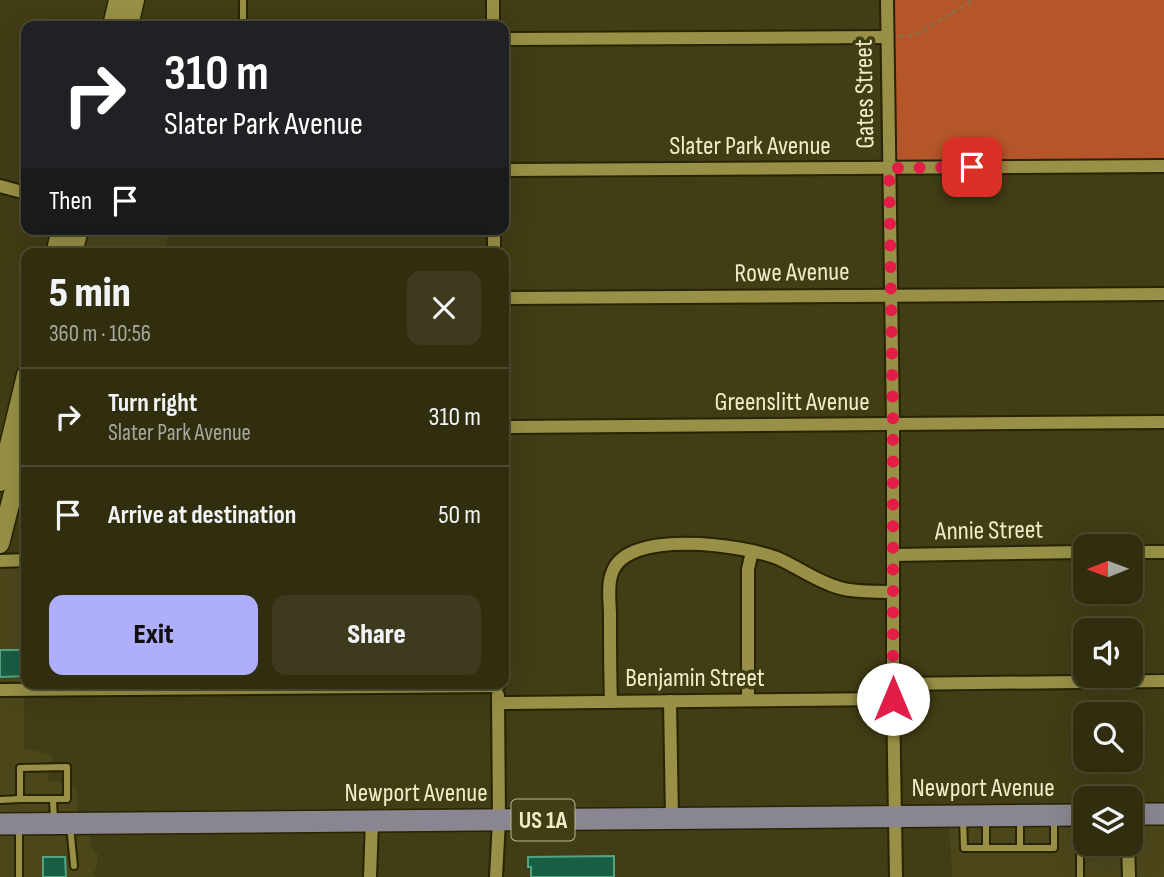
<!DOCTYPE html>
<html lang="en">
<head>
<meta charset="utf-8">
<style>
  :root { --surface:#312e10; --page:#3d3a1e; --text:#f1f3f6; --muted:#a8a89f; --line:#4c4a30; --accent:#aeaefa }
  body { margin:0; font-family:"Sofia Sans Condensed",sans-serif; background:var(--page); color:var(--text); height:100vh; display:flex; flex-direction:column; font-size:26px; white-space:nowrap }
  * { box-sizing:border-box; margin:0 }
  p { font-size:23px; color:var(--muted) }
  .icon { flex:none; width:38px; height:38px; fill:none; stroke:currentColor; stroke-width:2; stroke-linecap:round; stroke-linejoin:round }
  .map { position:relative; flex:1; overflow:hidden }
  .sheet { position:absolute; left:21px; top:248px; width:488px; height:441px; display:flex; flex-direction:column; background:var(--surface); border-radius:14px; box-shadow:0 7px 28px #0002,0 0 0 2px var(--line) }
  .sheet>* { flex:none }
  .guide { position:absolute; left:21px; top:21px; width:488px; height:214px; border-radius:14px; box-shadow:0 7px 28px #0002,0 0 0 2px var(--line); background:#202124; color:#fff; overflow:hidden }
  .needle { width:46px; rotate:269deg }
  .fabs { position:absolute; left:1073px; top:534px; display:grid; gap:14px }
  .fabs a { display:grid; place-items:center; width:70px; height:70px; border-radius:14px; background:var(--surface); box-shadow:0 7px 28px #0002,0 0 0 2px var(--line); font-size:35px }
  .pin { position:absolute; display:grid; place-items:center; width:60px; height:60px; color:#fff; margin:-30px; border-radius:14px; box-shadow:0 4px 10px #0006 }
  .me { position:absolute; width:77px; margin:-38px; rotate:0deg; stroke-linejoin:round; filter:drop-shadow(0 0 5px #0008) }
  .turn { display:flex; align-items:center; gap:24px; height:147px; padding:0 28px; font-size:32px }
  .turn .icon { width:91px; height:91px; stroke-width:2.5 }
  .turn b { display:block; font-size:49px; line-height:60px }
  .then { display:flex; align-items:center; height:66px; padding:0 28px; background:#0003; gap:14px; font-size:26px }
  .round { display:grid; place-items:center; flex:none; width:74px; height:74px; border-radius:14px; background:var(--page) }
  .summary { display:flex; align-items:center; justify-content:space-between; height:119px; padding:0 28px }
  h1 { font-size:42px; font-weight:800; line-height:52px }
  .primary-button { display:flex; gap:14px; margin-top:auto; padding:14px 28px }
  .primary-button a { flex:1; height:80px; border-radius:14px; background:var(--accent); color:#111; font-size:28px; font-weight:800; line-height:80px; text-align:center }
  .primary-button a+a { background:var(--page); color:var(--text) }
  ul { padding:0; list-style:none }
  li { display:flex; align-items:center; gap:21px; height:98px; padding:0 28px; border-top:2px solid var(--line) }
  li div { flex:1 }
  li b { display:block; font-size:26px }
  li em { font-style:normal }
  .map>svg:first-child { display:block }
</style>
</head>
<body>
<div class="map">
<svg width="1164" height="877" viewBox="0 0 1164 877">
  <rect width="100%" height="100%" fill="#413d15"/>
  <!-- built -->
  <g fill="#4c471a">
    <path d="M82 229H175L172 235 167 238 166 246 173 254H76Z"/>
    <path d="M26 557 24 748 52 755 48 780 69 784 77 789 78 823 89 824 91 846 98 855 97 867 93 873 96 877H0V558Z"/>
    <path d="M1164 814V877H952L949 817 1085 815V844H1130L1131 815Z"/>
  </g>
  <!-- forest -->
  <path fill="#b5562a" d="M890 0H1164V165H892Z"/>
  <!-- building -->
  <g fill="#185e44" stroke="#52a381" stroke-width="2">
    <path d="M0 650H26V676L0 677Z"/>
    <path d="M614 856V877H531V867H528V857Z"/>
    <path d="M43 857H65L66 877H43Z"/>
  </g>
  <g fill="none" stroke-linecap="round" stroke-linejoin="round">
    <!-- service casing -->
    <g stroke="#282300" stroke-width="10">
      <g id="service">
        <path d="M243 0V26"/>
        <path d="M53 799 54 822"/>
        <path d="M0 800 20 799V768L67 767V799H20"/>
        <path d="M963 818 964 848H1054V817"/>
        <path d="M986 818V848"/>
        <path d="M1020 818V848"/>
        <path d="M1080 820V877"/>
        <path d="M19 826V877"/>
        <path d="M70 826 74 866"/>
      </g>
    </g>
    <!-- minor casing -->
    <g stroke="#282300" stroke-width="16">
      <g id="minor">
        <path d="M493 0V26"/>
        <path d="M887 0 893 425V699L896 877"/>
        <path d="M504 39 887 37"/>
        <path d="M504 170 1164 166"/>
        <path d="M0 186 26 193"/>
        <path d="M494 254V229"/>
        <path d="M504 298 1164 294"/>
        <path d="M504 427 1164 422"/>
        <path d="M1130 552H1164"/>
        <path d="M893 555 1085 552"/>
        <path d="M0 561 26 560"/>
        <path d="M893 684 1164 681"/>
        <path d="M0 690 498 686"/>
        <path d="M748 700V569L752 552"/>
        <path d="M670 701 672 819"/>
        <path d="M611 702C610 673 610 644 610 616 610 603 607 585 612 573 627 528 743 545 777 558 798 567 817 582 840 588 857 593 876 591 893 592"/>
        <path d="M498 703 893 699"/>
        <path d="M1128 844 1129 877"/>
        <path d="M370 877 372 821"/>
        <path d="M496 877 499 820 498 695"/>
      </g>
    </g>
    <!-- secondary casing -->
    <g stroke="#282300" stroke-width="21">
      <g id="secondary">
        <path d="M112 26 118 0"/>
        <path d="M129 26 135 0"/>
        <path d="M55 254 61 229"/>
        <path d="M73 254 79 229"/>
        <path d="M0 482 26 375"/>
        <path d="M0 544 26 442"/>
      </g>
    </g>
    <!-- primary casing -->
    <g stroke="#282300" stroke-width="24">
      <g id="primary">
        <path d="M1130 814H1164"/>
        <path d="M0 824 1085 815"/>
      </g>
    </g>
    <!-- path -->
    <path stroke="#7b7851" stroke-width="2" stroke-dasharray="5 3.5" stroke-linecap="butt" d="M899 36 915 35 973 0"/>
    <!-- service -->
    <use href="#service" stroke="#979046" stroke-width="6"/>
    <!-- minor -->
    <use href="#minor" stroke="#979046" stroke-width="12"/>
    <!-- secondary -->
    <use href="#secondary" stroke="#979046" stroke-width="18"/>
    <!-- primary -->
    <use href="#primary" stroke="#8a8691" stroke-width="21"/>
  </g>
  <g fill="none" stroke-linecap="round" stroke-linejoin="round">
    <!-- route -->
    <path stroke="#e11d48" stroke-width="12" stroke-dasharray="0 21.6" d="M893 699V425L889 168 972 167"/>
  </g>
  <g text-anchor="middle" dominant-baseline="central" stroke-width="7" stroke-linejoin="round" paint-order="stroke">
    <!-- shield labels -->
    <rect fill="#413d15" stroke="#bcb892" stroke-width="2" x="511.5" y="799.5" width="63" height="41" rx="5"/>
    <g font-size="24" font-weight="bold" fill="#f0edc8">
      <text x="543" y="820">US 1A</text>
    </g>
    <!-- street labels -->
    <g font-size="26" fill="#f0edc8" stroke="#413d15">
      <text transform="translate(865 94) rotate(-91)">Gates Street</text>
      <text x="750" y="146">Slater Park Avenue</text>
      <text transform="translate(792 273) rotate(-1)">Rowe Avenue</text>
      <text x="792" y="402">Greenslitt Avenue</text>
      <text transform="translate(989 531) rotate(-1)">Annie Street</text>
      <text x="695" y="678">Benjamin Street</text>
      <text x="983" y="788">Newport Avenue</text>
      <text x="416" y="793">Newport Avenue</text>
    </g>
  </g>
</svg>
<div class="fabs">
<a><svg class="needle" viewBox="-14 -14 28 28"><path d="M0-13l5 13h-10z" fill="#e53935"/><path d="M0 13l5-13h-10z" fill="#a8a89f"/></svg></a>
<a><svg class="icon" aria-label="sound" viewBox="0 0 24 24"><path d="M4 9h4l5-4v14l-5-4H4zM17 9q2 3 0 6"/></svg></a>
<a><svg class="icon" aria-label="search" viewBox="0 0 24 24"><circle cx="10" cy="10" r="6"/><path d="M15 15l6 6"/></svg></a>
<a><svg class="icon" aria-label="layers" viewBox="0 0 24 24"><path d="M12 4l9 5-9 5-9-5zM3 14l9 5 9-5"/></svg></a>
</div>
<div class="pin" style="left:972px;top:167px;background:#d93025"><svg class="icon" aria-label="arrive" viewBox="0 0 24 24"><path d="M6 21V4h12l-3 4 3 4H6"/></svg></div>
<svg class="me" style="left:893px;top:699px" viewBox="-20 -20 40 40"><circle r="19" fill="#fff"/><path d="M0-13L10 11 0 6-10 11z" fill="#e11d48"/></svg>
<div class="guide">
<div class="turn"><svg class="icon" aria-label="right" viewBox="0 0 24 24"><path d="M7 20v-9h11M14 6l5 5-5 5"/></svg><div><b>310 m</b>Slater Park Avenue</div></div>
<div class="then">Then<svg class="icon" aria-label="arrive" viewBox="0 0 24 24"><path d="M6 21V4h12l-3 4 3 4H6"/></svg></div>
</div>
<section class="sheet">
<div class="summary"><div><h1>5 min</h1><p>360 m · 10:56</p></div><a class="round"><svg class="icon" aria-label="close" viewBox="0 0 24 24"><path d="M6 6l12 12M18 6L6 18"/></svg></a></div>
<ul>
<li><svg class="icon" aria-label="right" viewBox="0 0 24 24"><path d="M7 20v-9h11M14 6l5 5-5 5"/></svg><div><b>Turn right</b><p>Slater Park Avenue</p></div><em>310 m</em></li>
<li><svg class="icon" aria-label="arrive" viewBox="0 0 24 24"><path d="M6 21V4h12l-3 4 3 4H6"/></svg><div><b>Arrive at destination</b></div><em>50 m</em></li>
</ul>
<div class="primary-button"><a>Exit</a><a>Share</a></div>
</section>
</div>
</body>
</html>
